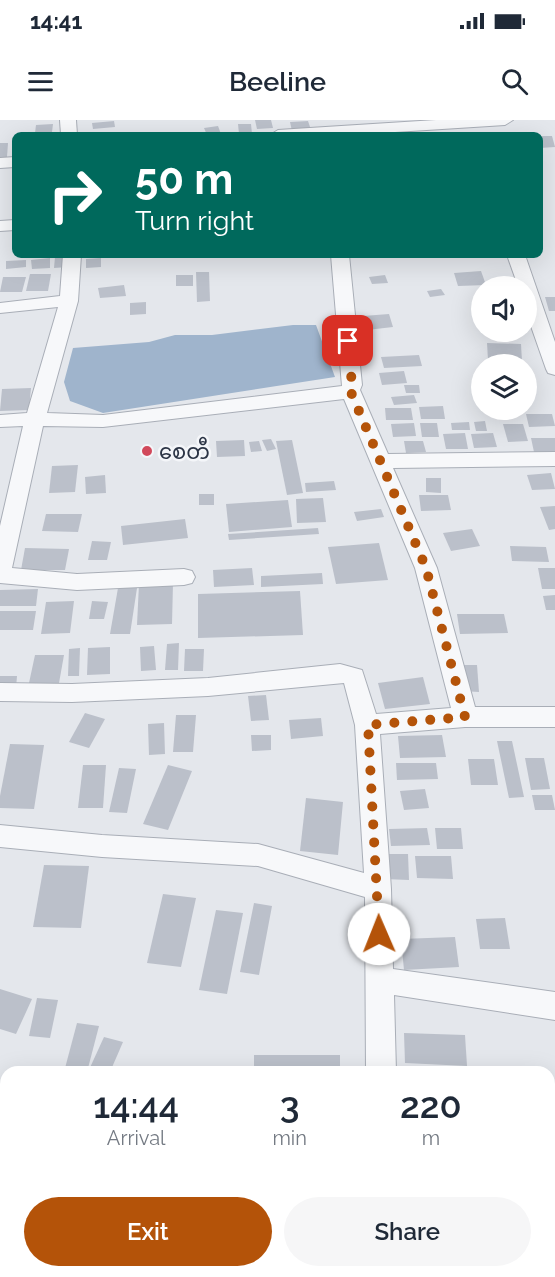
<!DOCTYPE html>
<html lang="en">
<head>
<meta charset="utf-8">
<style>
  :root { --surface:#fff; --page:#f6f6f7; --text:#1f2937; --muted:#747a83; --accent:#b45309 }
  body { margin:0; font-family:Raleway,"Noto Sans Myanmar",sans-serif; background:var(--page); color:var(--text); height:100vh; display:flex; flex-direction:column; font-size:22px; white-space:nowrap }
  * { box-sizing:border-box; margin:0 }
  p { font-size:20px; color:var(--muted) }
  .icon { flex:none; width:33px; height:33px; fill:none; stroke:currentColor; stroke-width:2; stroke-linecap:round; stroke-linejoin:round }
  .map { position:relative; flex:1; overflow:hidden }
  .panel { position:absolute; left:0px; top:946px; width:555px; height:212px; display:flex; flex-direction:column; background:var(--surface); border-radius:18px 18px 0 0; box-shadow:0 6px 24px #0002 }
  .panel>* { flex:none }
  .guide { position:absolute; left:12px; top:12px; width:531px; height:126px; border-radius:9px; box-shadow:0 6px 24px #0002; background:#00695c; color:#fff; overflow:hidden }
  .controls { position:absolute; left:471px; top:156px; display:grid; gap:12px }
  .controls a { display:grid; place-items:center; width:66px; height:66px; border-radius:50%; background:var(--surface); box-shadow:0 6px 24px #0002; font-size:30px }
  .pin { position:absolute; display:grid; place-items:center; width:51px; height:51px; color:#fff; margin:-26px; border-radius:12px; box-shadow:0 3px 9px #0006 }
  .me { position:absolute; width:66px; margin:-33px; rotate:359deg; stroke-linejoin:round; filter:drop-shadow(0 0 4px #0008) }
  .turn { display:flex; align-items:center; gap:21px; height:126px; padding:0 24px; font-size:27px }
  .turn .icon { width:78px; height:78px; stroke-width:2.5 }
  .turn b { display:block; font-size:42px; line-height:51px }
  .eta { display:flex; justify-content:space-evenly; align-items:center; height:102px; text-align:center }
  .eta b { font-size:36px; font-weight:600; line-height:42px }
  .cta { display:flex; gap:12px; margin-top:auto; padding:12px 24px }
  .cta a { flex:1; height:69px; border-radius:36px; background:var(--accent); color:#fff; font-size:24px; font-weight:600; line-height:69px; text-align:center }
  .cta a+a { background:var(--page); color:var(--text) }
  .status { display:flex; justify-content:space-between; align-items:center; height:42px; padding:0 30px; background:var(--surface); direction:ltr }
  .status svg { height:16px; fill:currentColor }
  header { display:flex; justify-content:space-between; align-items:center; height:78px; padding:0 24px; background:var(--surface); font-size:27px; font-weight:600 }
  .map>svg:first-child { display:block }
</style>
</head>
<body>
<div class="status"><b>14:41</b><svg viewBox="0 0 49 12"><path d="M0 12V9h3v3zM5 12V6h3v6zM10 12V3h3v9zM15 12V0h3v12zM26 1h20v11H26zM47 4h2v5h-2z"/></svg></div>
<header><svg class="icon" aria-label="menu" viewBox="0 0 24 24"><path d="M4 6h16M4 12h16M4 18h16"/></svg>Beeline<svg class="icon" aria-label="search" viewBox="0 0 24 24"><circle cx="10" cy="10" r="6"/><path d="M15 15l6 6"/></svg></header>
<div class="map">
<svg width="555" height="1157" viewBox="0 0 555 1157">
  <rect width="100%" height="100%" fill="#e4e7ec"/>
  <!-- water -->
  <path fill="#9fb4cc" d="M293 205H316L335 257 103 293 70 281 64 262 73 228 149 222 175 215H212Z"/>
  <!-- building -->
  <g fill="#bbc0ca">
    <path d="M255 0H271L273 8 257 9Z"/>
    <path d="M114 1 115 7 93 9 92 3Z"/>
    <path d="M308 1 311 10 292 11 290 2Z"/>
    <path d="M53 4 52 12 35 13 36 5Z"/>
    <path d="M238 4H251L252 14H239Z"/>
    <path d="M218 6 221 14 207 15 204 8Z"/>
    <path d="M540 16H552L555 27 540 28Z"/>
    <path d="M0 23H8L7 37H0Z"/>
    <path d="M69 136 68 147 54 148 55 137Z"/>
    <path d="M50 138V148L32 149 31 140Z"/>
    <path d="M101 138V147L86 148V139Z"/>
    <path d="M26 140V147L6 149V141Z"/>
    <path d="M481 151 486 165 458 166 454 153Z"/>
    <path d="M196 152H209L210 181 197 182Z"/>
    <path d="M30 154H51L48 171H26Z"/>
    <rect x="176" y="155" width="17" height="11"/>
    <path d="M385 155 388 163 372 164 369 157Z"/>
    <path d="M3 157H26L22 172H0Z"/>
    <path d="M124 165 126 176 100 178 98 168Z"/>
    <path d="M441 169 445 175 430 177 427 171Z"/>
    <path d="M545 177H555V191H549Z"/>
    <path d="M146 182V194L130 195V183Z"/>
    <path d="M389 194 393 207 367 210 363 196Z"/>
    <path d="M487 223 521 224 522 242 488 240Z"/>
    <path d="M419 235 422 246 384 248 381 237Z"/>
    <path d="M404 251 407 263 382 265 379 253Z"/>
    <path d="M404 265H419L420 273H406Z"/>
    <path d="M31 268 29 290 0 291 2 269Z"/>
    <path d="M414 275 417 283 394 285 391 277Z"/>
    <path d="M443 286 445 299H421L419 287Z"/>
    <path d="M385 288H411L413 300H386Z"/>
    <path d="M526 294H552L555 306 529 307Z"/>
    <path d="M485 301 487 311H476L474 302Z"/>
    <path d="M469 302 470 310H452L451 303Z"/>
    <path d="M414 303 416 316 393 317 391 304Z"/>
    <path d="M420 303H437L439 317H422Z"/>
    <path d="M503 304H523L528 321 508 322Z"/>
    <path d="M465 313 468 329H446L443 314Z"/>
    <path d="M493 313 497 327 474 328 471 314Z"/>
    <path d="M531 318H555V332H534Z"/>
    <path d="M271 319 276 329 267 331 262 320Z"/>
    <path d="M244 320 245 336 217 337 216 321Z"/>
    <path d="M292 320 303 373 287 375 276 321Z"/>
    <path d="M259 321 262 331 251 332 249 322Z"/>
    <path d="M404 321H423L426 332 406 333Z"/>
    <path d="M78 345 75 372 49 373 52 346Z"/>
    <path d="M551 353 555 369 532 370 527 355Z"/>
    <path d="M105 355 106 373 86 374 85 357Z"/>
    <path d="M426 358H441V373L426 372Z"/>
    <path d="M334 361 336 370 306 372 305 363Z"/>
    <rect x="199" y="374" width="15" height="11"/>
    <path d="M419 375H448L451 390 421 391Z"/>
    <path d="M323 378 326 402 297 403 296 379Z"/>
    <path d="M288 380 292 407 229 412 226 384Z"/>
    <path d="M555 386V409L549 410 540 387Z"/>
    <path d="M381 389 384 397 357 401 354 392Z"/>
    <path d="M46 394H82L78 412 42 411Z"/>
    <path d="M185 399 188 418 123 425 121 406Z"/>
    <path d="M318 408 319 414 229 420 228 414Z"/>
    <path d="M472 409 480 426 451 431 443 413Z"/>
    <path d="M92 421 111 422 107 440H88Z"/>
    <path d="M379 423 388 460 336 464 328 427Z"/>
    <path d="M510 426 546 427 549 442 512 441Z"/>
    <path d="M25 428 69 429 65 450H21Z"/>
    <path d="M252 448 254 465 214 467 213 450Z"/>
    <path d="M538 448H555V469H542Z"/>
    <path d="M322 453 323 464 261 467V456Z"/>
    <path d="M173 463 172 504 137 505 139 464Z"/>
    <path d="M118 468H137L130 514H110Z"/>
    <path d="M38 469 36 486H0V470Z"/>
    <path d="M300 471 303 515 198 518V474Z"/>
    <path d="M555 475V490H546L543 476Z"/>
    <path d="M74 481 70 513 41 514 46 482Z"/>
    <path d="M92 481 108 482 104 499H89Z"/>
    <path d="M0 491H36L33 510H0Z"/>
    <path d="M457 494H504L508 513 460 514Z"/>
    <path d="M179 523 178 550H165L167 524Z"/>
    <path d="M154 526 156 550 141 551 140 527Z"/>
    <path d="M110 527V554L87 555 88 528Z"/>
    <path d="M80 528 79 556H68L69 529Z"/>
    <path d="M185 529H204L203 551H184Z"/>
    <path d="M35 535H64L59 563H29Z"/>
    <path d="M460 545H477L479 572 462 571Z"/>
    <path d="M0 556H17L16 568H0Z"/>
    <path d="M423 557 430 584 385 589 378 563Z"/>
    <path d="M266 575 269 600 251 601 248 576Z"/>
    <path d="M85 593 105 599 89 628 69 622Z"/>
    <path d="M176 595H196L193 632H173Z"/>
    <path d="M321 598 323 616 291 619 289 600Z"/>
    <path d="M164 603 165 634 149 635 148 604Z"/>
    <path d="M251 615H271V630L252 631Z"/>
    <path d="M442 615 446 637 400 638 398 616Z"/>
    <path d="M497 621H512L524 677 509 678Z"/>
    <path d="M10 624 44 625 34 689 0 688V676Z"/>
    <path d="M525 638H544L550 669 531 670Z"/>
    <path d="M468 639H494L498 665H471Z"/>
    <path d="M396 643H436L438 659 397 660Z"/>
    <path d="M83 645H106L103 688H78Z"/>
    <path d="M168 645 192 651 168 710 143 704Z"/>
    <path d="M119 648 136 649 127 693 109 692Z"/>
    <path d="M425 669 429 688 404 690 400 671Z"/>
    <path d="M532 675H552L555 690H535Z"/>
    <path d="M306 678 343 682 338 735 300 731Z"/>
    <path d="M427 708 430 725 391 726 389 709Z"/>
    <path d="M435 708H461L463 729H437Z"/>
    <path d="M383 734H408L409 760 384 759Z"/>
    <path d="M415 736H451L453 759 417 758Z"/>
    <path d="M44 745 89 746 81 808 33 807Z"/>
    <path d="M163 774 196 778 181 847 147 843Z"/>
    <path d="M254 783 272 786 259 855 240 852Z"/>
    <path d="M216 790 243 793 227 874 199 870Z"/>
    <path d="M505 798 510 829H480L476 799Z"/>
    <path d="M455 817 459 847 404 850 401 819Z"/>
    <path d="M0 869 32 879 16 914 0 909Z"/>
    <path d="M37 878 58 880 50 918 29 916Z"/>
    <path d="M77 903 99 906 87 952H64Z"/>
    <path d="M404 913 465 915 467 946 405 943Z"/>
    <path d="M104 917 123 922 110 952H88Z"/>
    <rect x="254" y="935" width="86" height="17"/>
    <path d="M549 969H553L555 1009H549Z"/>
    <path d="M6 1002V1069L3 1077 0 1076V1018Z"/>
    <path d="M549 1021H551L555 1053H549Z"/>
    <path d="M549 1093 555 1094V1157H528V1152H549Z"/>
    <rect x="300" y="1152" width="29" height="5"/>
    <rect x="404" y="1152" width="65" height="5"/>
    <path d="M479 1152H514L515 1157H479Z"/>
  </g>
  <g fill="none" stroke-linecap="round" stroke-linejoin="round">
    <!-- street casing -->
    <g stroke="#a9aeb7" stroke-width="2">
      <g id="street">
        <path d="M60 0H76L77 15H61Z"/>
        <path d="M436 0H513L505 5 348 15H270L278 10Z"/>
        <path d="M15 37V47L0 48V38Z"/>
        <path d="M15 100V110L0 111V101Z"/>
        <path d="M63 135H81L78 181 47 293 103 295 342 266 331 135H349L362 265 360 270 388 334 555 332V346L393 348 437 448 475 587H555V607H465L380 614 391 769 393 849 555 872V900L394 875 396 952H366L365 777 258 746 102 737 0 727V705L102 715 258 724 364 753 355 605 344 563 208 576 72 582 0 581V563L72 564 208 558 340 544 362 550 376 594 451 588 415 448 344 279 103 307 43 306 12 448 77 454 184 449 192 451 195 457 192 463 184 465 77 470 0 463V406L23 306 0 307V295L27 293 58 187 0 193V183L60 176Z"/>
        <path d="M507 135H525L555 222V255L548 253 546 249 526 192V166H518Z"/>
        <rect x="0" y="1088" width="6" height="32"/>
        <path d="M186 1152H236L238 1157H188Z"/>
        <rect x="369" y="1152" width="32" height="5"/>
      </g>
    </g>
    <!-- street -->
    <use href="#street" fill="#f7f8fa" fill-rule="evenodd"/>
  </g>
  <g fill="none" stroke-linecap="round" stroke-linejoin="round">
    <!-- route -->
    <path stroke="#b45309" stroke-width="10" stroke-dasharray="0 18" d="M348 221 352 265 350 270 426 448 465 597 368 605 379 814"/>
  </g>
  <!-- markers -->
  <circle fill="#d1495b" stroke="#f4f6f9" stroke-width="2" cx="147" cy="331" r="6"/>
  <g text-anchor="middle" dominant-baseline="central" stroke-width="5" stroke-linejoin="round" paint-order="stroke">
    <!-- poi labels -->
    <g font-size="21" fill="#2b3445" stroke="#f4f6f9" text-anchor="start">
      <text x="159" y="331">စေတီ</text>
    </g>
  </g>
</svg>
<div class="controls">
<a><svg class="icon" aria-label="sound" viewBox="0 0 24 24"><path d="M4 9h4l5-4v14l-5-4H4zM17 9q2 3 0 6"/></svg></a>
<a><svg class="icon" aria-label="layers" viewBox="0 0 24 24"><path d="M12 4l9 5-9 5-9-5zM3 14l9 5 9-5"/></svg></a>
</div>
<div class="pin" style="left:348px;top:221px;background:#d93025"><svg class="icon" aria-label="arrive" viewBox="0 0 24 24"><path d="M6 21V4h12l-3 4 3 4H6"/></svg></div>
<svg class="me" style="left:379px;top:814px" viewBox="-20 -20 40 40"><circle r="19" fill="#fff"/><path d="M0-13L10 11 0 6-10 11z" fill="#b45309"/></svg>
<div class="guide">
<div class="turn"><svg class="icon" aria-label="right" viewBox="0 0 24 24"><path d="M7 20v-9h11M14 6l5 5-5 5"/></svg><div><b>50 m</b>Turn right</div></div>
</div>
<section class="panel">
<div class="eta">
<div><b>14:44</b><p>Arrival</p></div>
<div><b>3</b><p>min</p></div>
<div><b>220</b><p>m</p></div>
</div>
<div class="cta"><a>Exit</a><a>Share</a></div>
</section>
</div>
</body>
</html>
